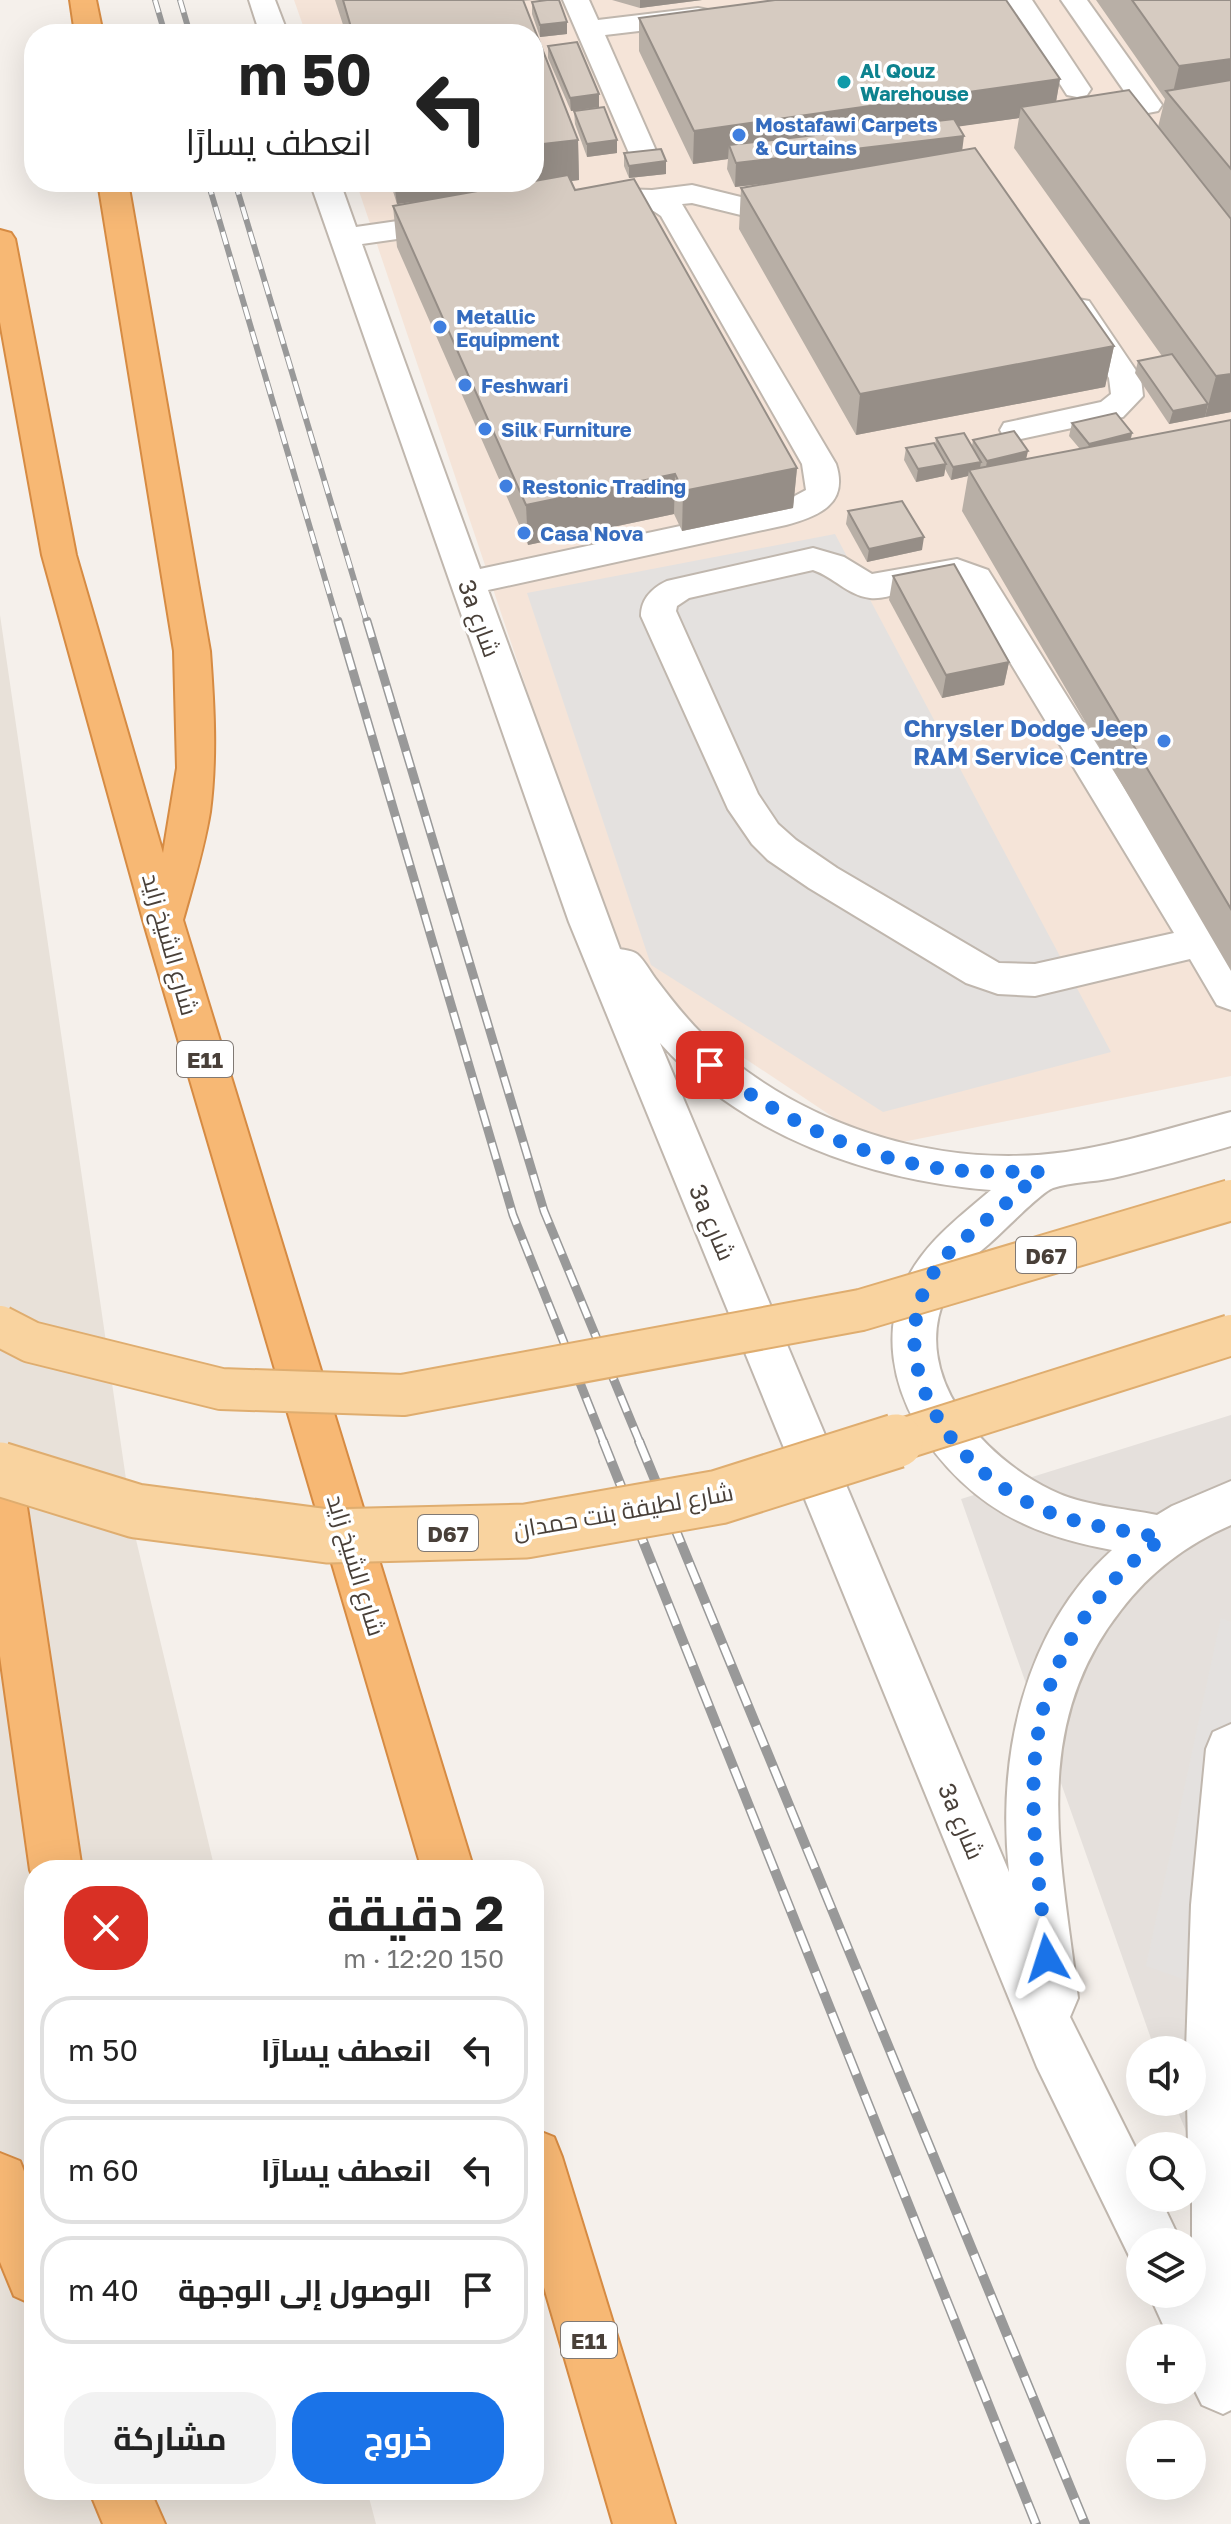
<!DOCTYPE html>
<html lang="ar">
<head>
<meta charset="utf-8">
<style>
  :root { --surface:#fff; --page:#f2f2f2; --text:#222; --muted:#767676; --line:#e0e0e0; --accent:#1a73e8 }
  body { margin:0; font-family:"Golos Text",Cairo,sans-serif; background:var(--page); color:var(--text); direction:rtl; height:100vh; display:flex; flex-direction:column; font-size:30px; white-space:nowrap }
  * { box-sizing:border-box; margin:0 }
  p { font-size:26px; color:var(--muted) }
  .icon { flex:none; width:44px; height:44px; fill:none; stroke:currentColor; stroke-width:2; stroke-linecap:round; stroke-linejoin:round }
  .map { position:relative; flex:1; overflow:hidden; direction:ltr }
  .panel { position:absolute; left:24px; top:1860px; width:520px; height:640px; display:flex; flex-direction:column; background:var(--surface); border-radius:32px; box-shadow:0 8px 32px #0002; direction:rtl }
  .panel>* { flex:none }
  .guide { position:absolute; left:24px; top:24px; width:520px; height:168px; border-radius:32px; box-shadow:0 8px 32px #0002; direction:rtl; background:#fff; color:var(--text); overflow:hidden }
  .controls { position:absolute; left:1126px; top:2036px; display:grid; gap:16px }
  .controls a { display:grid; place-items:center; width:80px; height:80px; border-radius:50%; background:var(--surface); box-shadow:0 8px 32px #0002; font-size:40px }
  .pin { position:absolute; display:grid; place-items:center; width:68px; height:68px; color:#fff; margin:-34px; border-radius:16px; box-shadow:0 4px 12px #0006 }
  .me { position:absolute; width:88px; margin:-44px; rotate:354deg; stroke-linejoin:round; filter:drop-shadow(0 0 6px #0008) }
  .turn { display:flex; align-items:center; gap:28px; height:168px; padding:0 40px; font-size:36px }
  .turn .icon { width:104px; height:104px; stroke-width:2.5 }
  .turn b { display:block; font-size:56px; line-height:68px }
  .round { display:grid; place-items:center; flex:none; width:84px; height:84px; border-radius:32px; background:var(--page) }
  .head { display:flex; align-items:center; justify-content:space-between; height:136px; padding:0 40px }
  h1 { font-size:48px; font-weight:700; line-height:60px }
  .cta { display:flex; gap:16px; margin-top:auto; padding:16px 40px }
  .cta a { flex:1; height:92px; border-radius:32px; background:var(--accent); color:#fff; font-size:32px; font-weight:700; line-height:92px; text-align:center }
  .cta a+a { background:var(--page); color:var(--text) }
  ul { padding:0; list-style:none }
  li { display:flex; align-items:center; gap:24px; height:108px; margin:0 16px 12px; padding:0 24px; border:4px solid var(--line); border-radius:32px }
  li div { flex:1 }
  li b { display:block; font-size:30px }
  li em { font-style:normal }
  .map>svg:first-child { display:block }
</style>
</head>
<body>
<div class="map">
<svg width="1231" height="2524" viewBox="0 0 1231 2524">
  <rect width="100%" height="100%" fill="#f5f0eb"/>
  <!-- residential -->
  <path fill="#e8e1d9" d="M0 615 133 1527 215 1870H34V2490H367L376 2524H0Z"/>
  <!-- commercial -->
  <path fill="#f5e4d8" d="M294 0H1231V1076L878 1147 624 978 356 182H534V34H306Z"/>
  <!-- industrial -->
  <path fill="#e5e0dc" d="M1231 1415V2264L1192 2146 1174 2102H1192V2050H1155L961 1499Z"/>
  <!-- parking -->
  <g fill="#e4e1df">
    <path d="M835 534 1111 1052 883 1112 651 965 527 593Z"/>
    <path d="M1221 1618 1231 1622V1996L1146 1966Z"/>
  </g>
  <g fill="none" stroke-linecap="round" stroke-linejoin="round">
    <!-- minor casing -->
    <g stroke="#c0b7ae" stroke-width="4">
      <g id="minor">
        <path d="M249 0H275L288 34H260Z"/>
        <path d="M563 0H589L598 20 698 8 708 10 711 16 708 22 698 24 605 35 657 153 653 159 643 162 633 159 629 153Z"/>
        <path d="M1006 0H1032L1091 89 1087 95 1077 97 1067 95Z"/>
        <path d="M1061 0H1087L1162 105 1158 111 1148 113 1138 111Z"/>
        <path d="M310 182H340L356 227 453 213 464 216 468 222 464 228 453 231 362 244 480 569 778 505 806 490 802 464 661 216C634 194 604 217 575 209L570 203 575 197 619 189 652 190 692 185 749 199 799 194 809 197 814 203 809 209 749 217 692 203 682 204 836 464C849 504 819 516 786 525L488 590 620 949C625 950 633 951 637 954 644 960 650 971 655 978 670 998 685 1017 702 1034 797 1125 936 1170 1066 1152 1122 1144 1176 1126 1231 1112V1146C1192 1157 1153 1169 1113 1178 1094 1182 1071 1182 1053 1188 1040 1193 1002 1233 989 1244 971 1259 955 1273 946 1295 909 1375 983 1457 1051 1490 1083 1506 1123 1508 1157 1515L1172 1506 1231 1481V1525C1187 1544 1150 1572 1121 1610 1027 1729 1062 1861 1078 1998L1070 2017 1140 2157V2198H1160L1181 2242H1140V2266L1132 2262 1037 2067 569 922ZM660 1043C743 1136 869 1180 991 1190 956 1220 920 1246 902 1290 866 1380 938 1482 1018 1521 1048 1536 1080 1544 1112 1550 1023 1631 997 1757 1009 1872Z"/>
        <path d="M1078 299 1089 301 1141 378 1143 396 1123 417 1016 440 1004 437 1000 430 1004 423 1101 402 1111 394 1109 378 1063 308 1067 301Z"/>
        <path d="M813 548 844 557 872 574 957 559 988 570 1231 959V1010L1217 1005 1190 959 1035 996 998 994 966 983 809 888 768 860 752 844 728 809 641 616C641 599 652 588 667 581ZM813 570C834 577 847 595 870 598 897 601 940 571 964 586L1174 933 1035 964 999 963 837 868 796 840 778 824 758 794 676 611 677 606 689 598Z"/>
        <path d="M1231 1724V2410L1223 2414 1202 2405 1192 2385V2338H1169L1149 2294H1192V2146H1188L1187 2102H1192V2050H1186L1191 1905 1206 1749 1213 1732Z"/>
      </g>
    </g>
    <!-- highway casing -->
    <g stroke="#d68b43" stroke-width="4">
      <g id="highway">
        <path d="M70 0H96L103 34H75Z"/>
        <path d="M98 182H128L210 651C214 705 217 758 210 812 204 849 193 884 183 920L474 1870H422L143 920 42 555 0 322V230L11 233 15 239 76 555 163 853 177 768 174 651Z"/>
        <path d="M0 1466 17 1472 24 1487 82 1870H34V1880L30 1870 0 1656Z"/>
        <path d="M534 2129 554 2137 562 2157 675 2524H613L534 2253Z"/>
        <path d="M0 2153 20 2161 34 2197V2305L14 2296 0 2262Z"/>
        <path d="M89 2490H150L165 2524H103Z"/>
      </g>
    </g>
    <!-- minor -->
    <use href="#minor" fill="#fff" fill-rule="evenodd"/>
    <!-- highway -->
    <use href="#highway" fill="#f7b874" fill-rule="evenodd"/>
    <!-- rail-far2 casing -->
    <g stroke="#999" stroke-width="6">
      <g id="rail-far2">
        <path d="M155 0 165 34"/>
        <path d="M180 0 190 34"/>
        <path d="M208 182 338 623"/>
        <path d="M235 182 367 623"/>
      </g>
    </g>
    <!-- rail-far1 casing -->
    <g stroke="#999" stroke-width="9">
      <g id="rail-far1">
        <path d="M338 621 513 1215 604 1443"/>
        <path d="M367 621 544 1211 640 1443"/>
      </g>
    </g>
    <!-- rail casing -->
    <g stroke="#999" stroke-width="10">
      <g id="rail">
        <path d="M603 1441 1036 2524"/>
        <path d="M639 1441 1085 2524"/>
      </g>
    </g>
    <!-- rail-far2 -->
    <use href="#rail-far2" stroke="#fff" stroke-width="4" stroke-dasharray="13" stroke-linecap="butt"/>
    <!-- rail-far1 -->
    <use href="#rail-far1" stroke="#fff" stroke-width="6" stroke-dasharray="17" stroke-linecap="butt"/>
    <!-- rail -->
    <use href="#rail" stroke="#fff" stroke-width="7" stroke-dasharray="22" stroke-linecap="butt"/>
    <!-- major-bridge-far1 casing -->
    <g stroke="#dfad6f" stroke-width="44" stroke-linecap="butt">
      <g id="major-bridge-far1">
        <path d="M0 1326 31 1342 221 1389 403 1395 861 1310 1231 1200"/>
        <path d="M890 1443 1231 1335"/>
      </g>
    </g>
    <!-- major-bridge casing -->
    <g stroke="#dfad6f" stroke-width="57" stroke-linecap="butt">
      <path id="major-bridge" d="M0 1469 136 1511 328 1536 526 1531 719 1497 896 1441"/>
    </g>
    <!-- major-bridge-far1 -->
    <use href="#major-bridge-far1" stroke="#f9d39f" stroke-width="40"/>
    <!-- major-bridge -->
    <use href="#major-bridge" stroke="#f9d39f" stroke-width="53"/>
  </g>
  <!-- wall -->
  <g fill="#b8afa6">
    <path d="M335 0H535L523 1 578 140 579 180 571 181 575 190 797 468 793 508 682 531 674 514 528 545 397 247 393 206 430 200 397 204 390 182H534V34H346Z"/>
    <path d="M612 0H702L640 8Z"/>
    <path d="M1096 0H1231V412L1169 424 1135 373 1138 361 1162 356 1014 148 1019 118 959 126 962 151 1114 346 1105 387 856 435 739 229 741 188 781 182 735 187 727 169 728 159 693 164 639 51V18L1060 79 1056 102 1158 127 1165 99Z"/>
    <path d="M532 2 567 22V34L540 37 532 14Z"/>
    <path d="M548 46 599 107 571 111 548 58Z"/>
    <path d="M574 111 617 153 587 157 575 124Z"/>
    <path d="M624 153 666 161V174L629 178 624 166Z"/>
    <path d="M1231 420V971L962 511 968 476 951 480 945 469 944 476 916 482 904 460 906 448 935 445 936 438 972 446 973 440 1026 459 1080 449 1069 436 1072 423 1132 433 1131 439Z"/>
    <path d="M848 511 922 550 867 562 846 524Z"/>
    <path d="M893 576 1009 662 1004 685 942 698 889 600Z"/>
  </g>
  <!-- shaded-wall -->
  <g fill="#968e87">
    <path d="M640 0H702L640 8Z"/>
    <path d="M567 22V34L540 37V25Z"/>
    <path d="M1231 59V98L1172 97 1179 66Z"/>
    <path d="M1060 79 1054 113 1021 107 1019 118 734 158 729 145 728 159 693 164 694 131Z"/>
    <path d="M599 94V107L571 111 570 98Z"/>
    <path d="M964 136 961 160 735 187 736 163Z"/>
    <path d="M578 140 579 180 397 204 394 182H534V145Z"/>
    <path d="M617 140V153L587 157V144Z"/>
    <path d="M666 161V174L629 178V166Z"/>
    <path d="M1114 346 1105 387 856 435 860 394Z"/>
    <path d="M1231 374V412L1205 417 1216 376Z"/>
    <path d="M1208 404 1205 417 1169 424 1173 411Z"/>
    <path d="M1132 433 1129 445 1086 457 1089 444Z"/>
    <path d="M1028 451 1025 464 985 473 987 461Z"/>
    <path d="M981 462 979 474 969 470 968 476 951 480 953 467Z"/>
    <path d="M946 464 944 476 916 482 918 469Z"/>
    <path d="M797 468 793 508 682 531 683 491Z"/>
    <path d="M675 474 674 514 528 545 526 505Z"/>
    <path d="M924 537 922 550 867 562 869 549Z"/>
    <path d="M1009 662 1004 685 942 698 946 675Z"/>
  </g>
  <!-- building -->
  <g fill="#d6cbc1" stroke="#968e87" stroke-width="2">
    <path d="M343 0H523L578 140 534 145V34H353Z"/>
    <path d="M547 0H559L567 22 540 25 532 2Z"/>
    <path d="M775 0H1006L1060 79 694 131 639 18Z"/>
    <path d="M1132 0H1231V59L1179 66Z"/>
    <path d="M577 42 599 94 570 98 548 46Z"/>
    <path d="M1231 80V169L1166 91Z"/>
    <path d="M1129 90 1231 219V374L1216 376 1021 107Z"/>
    <path d="M604 107 617 140 587 144 574 111Z"/>
    <path d="M954 119 964 136 736 163 729 145Z"/>
    <path d="M975 148 1114 346 860 394 741 188Z"/>
    <path d="M661 149 666 161 629 166 624 153Z"/>
    <path d="M568 175 575 190 634 179 797 468 683 491 675 474 526 505 393 206Z"/>
    <path d="M1172 354 1208 404 1173 411 1138 361Z"/>
    <path d="M1116 413 1132 433 1089 444 1072 423Z"/>
    <path d="M1231 420V909L969 470Z"/>
    <path d="M1014 431 1028 451 987 461 973 440Z"/>
    <path d="M964 433 981 462 953 467 936 438Z"/>
    <path d="M934 443 946 464 918 469 906 448Z"/>
    <path d="M902 501 924 537 869 549 848 511Z"/>
    <path d="M954 564 1009 662 946 675 893 576Z"/>
  </g>
  <g fill="none" stroke-linecap="round" stroke-linejoin="round">
    <!-- route -->
    <path stroke="#1a73e8" stroke-width="14" stroke-dasharray="0 25.2" d="M710 1065C777 1118 857 1157 943 1169 975 1173 1009 1171 1041 1172 1020 1191 999 1210 977 1228 967 1237 954 1246 945 1257 871 1346 943 1462 1033 1505 1072 1525 1120 1529 1162 1538 1147 1551 1129 1563 1116 1578 1007 1697 1032 1812 1047 1958"/>
  </g>
  <!-- markers -->
  <circle fill="#0f9aa8" stroke="#fff" stroke-width="3" cx="844" cy="82" r="8"/>
  <g fill="#3f7fe0" stroke="#fff" stroke-width="3">
    <circle cx="739" cy="135" r="8"/>
    <circle cx="440" cy="327" r="8"/>
    <circle cx="465" cy="385" r="8"/>
    <circle cx="485" cy="429" r="8"/>
    <circle cx="506" cy="486" r="8"/>
    <circle cx="524" cy="533" r="8"/>
    <circle cx="1164" cy="741" r="8"/>
  </g>
  <g text-anchor="middle" dominant-baseline="central" stroke-width="7" stroke-linejoin="round" paint-order="stroke">
    <!-- far-culture labels -->
    <g font-size="20" font-weight="bold" fill="#0d838f" stroke="#fff" text-anchor="start">
      <text x="860" y="70">Al Qouz<tspan x="860" dy="23">Warehouse</tspan></text>
    </g>
    <!-- far-shop labels -->
    <g font-size="20" font-weight="bold" fill="#366cbe" stroke="#fff" text-anchor="start">
      <text x="755" y="124">Mostafawi Carpets<tspan x="755" dy="23">&amp; Curtains</tspan></text>
      <text x="456" y="316">Metallic<tspan x="456" dy="23">Equipment</tspan></text>
      <text x="481" y="385">Feshwari</text>
      <text x="501" y="429">Silk Furniture</text>
      <text x="522" y="486">Restonic Trading</text>
      <text x="540" y="533">Casa Nova</text>
    </g>
    <!-- shield labels -->
    <g fill="#fff" stroke="#807974" stroke-width="2">
      <rect x="177" y="1041" width="56" height="36" rx="6"/>
      <rect x="1016" y="1237" width="60" height="36" rx="6"/>
      <rect x="418" y="1515" width="60" height="36" rx="6"/>
      <rect x="561" y="2322" width="56" height="36" rx="6"/>
    </g>
    <g font-size="22" font-weight="bold" fill="#494039">
      <text x="205" y="1059">E11</text>
      <text x="1046" y="1255">D67</text>
      <text x="448" y="1533">D67</text>
      <text x="589" y="2340">E11</text>
    </g>
    <!-- street labels -->
    <g font-size="24" fill="#494039" stroke="#fff">
      <text transform="translate(480 618) rotate(70)">3a شارع</text>
      <text transform="translate(171 944) rotate(74)">شارع الشيخ زايد</text>
      <text transform="translate(713 1222) rotate(67)">3a شارع</text>
      <text transform="translate(623 1510) rotate(-10)">شارع لطيفة بنت حمدان</text>
      <text transform="translate(357 1565) rotate(73)">شارع الشيخ زايد</text>
      <text transform="translate(962 1821) rotate(67)">3a شارع</text>
    </g>
    <!-- shop labels -->
    <g font-size="24" font-weight="bold" fill="#366cbe" stroke="#fff" text-anchor="end">
      <text x="1148" y="727">Chrysler Dodge Jeep<tspan x="1148" dy="28">RAM Service Centre</tspan></text>
    </g>
  </g>
</svg>
<div class="controls">
<a><svg class="icon" aria-label="sound" viewBox="0 0 24 24"><path d="M4 9h4l5-4v14l-5-4H4zM17 9q2 3 0 6"/></svg></a>
<a><svg class="icon" aria-label="search" viewBox="0 0 24 24"><circle cx="10" cy="10" r="6"/><path d="M15 15l6 6"/></svg></a>
<a><svg class="icon" aria-label="layers" viewBox="0 0 24 24"><path d="M12 4l9 5-9 5-9-5zM3 14l9 5 9-5"/></svg></a>
<a>+</a>
<a>−</a>
</div>
<div class="pin" style="left:710px;top:1065px;background:#d93025"><svg class="icon" aria-label="arrive" viewBox="0 0 24 24"><path d="M6 21V4h12l-3 4 3 4H6"/></svg></div>
<svg class="me" style="left:1047px;top:1958px" viewBox="-20 -20 40 40"><path d="M0-17L14 15 0 8-14 15z" fill="#1a73e8" stroke="#fff" stroke-width="4"/></svg>
<div class="guide">
<div class="turn"><svg class="icon" aria-label="left" viewBox="0 0 24 24"><path d="M17 20v-9H6M10 6l-5 5 5 5"/></svg><div><b>50 m</b>انعطف يسارًا</div></div>
</div>
<section class="panel">
<div class="head"><div><h1>2 دقيقة</h1><p>150 m · 12:20</p></div><a class="round" style="background:#d93025;color:#fff"><svg class="icon" aria-label="close" viewBox="0 0 24 24"><path d="M6 6l12 12M18 6L6 18"/></svg></a></div>
<ul>
<li><svg class="icon" aria-label="left" viewBox="0 0 24 24"><path d="M17 20v-9H6M10 6l-5 5 5 5"/></svg><div><b>انعطف يسارًا</b></div><em>50 m</em></li>
<li><svg class="icon" aria-label="left" viewBox="0 0 24 24"><path d="M17 20v-9H6M10 6l-5 5 5 5"/></svg><div><b>انعطف يسارًا</b></div><em>60 m</em></li>
<li><svg class="icon" aria-label="arrive" viewBox="0 0 24 24"><path d="M6 21V4h12l-3 4 3 4H6"/></svg><div><b>الوصول إلى الوجهة</b></div><em>40 m</em></li>
</ul>
<div class="cta"><a>خروج</a><a>مشاركة</a></div>
</section>
</div>
</body>
</html>
